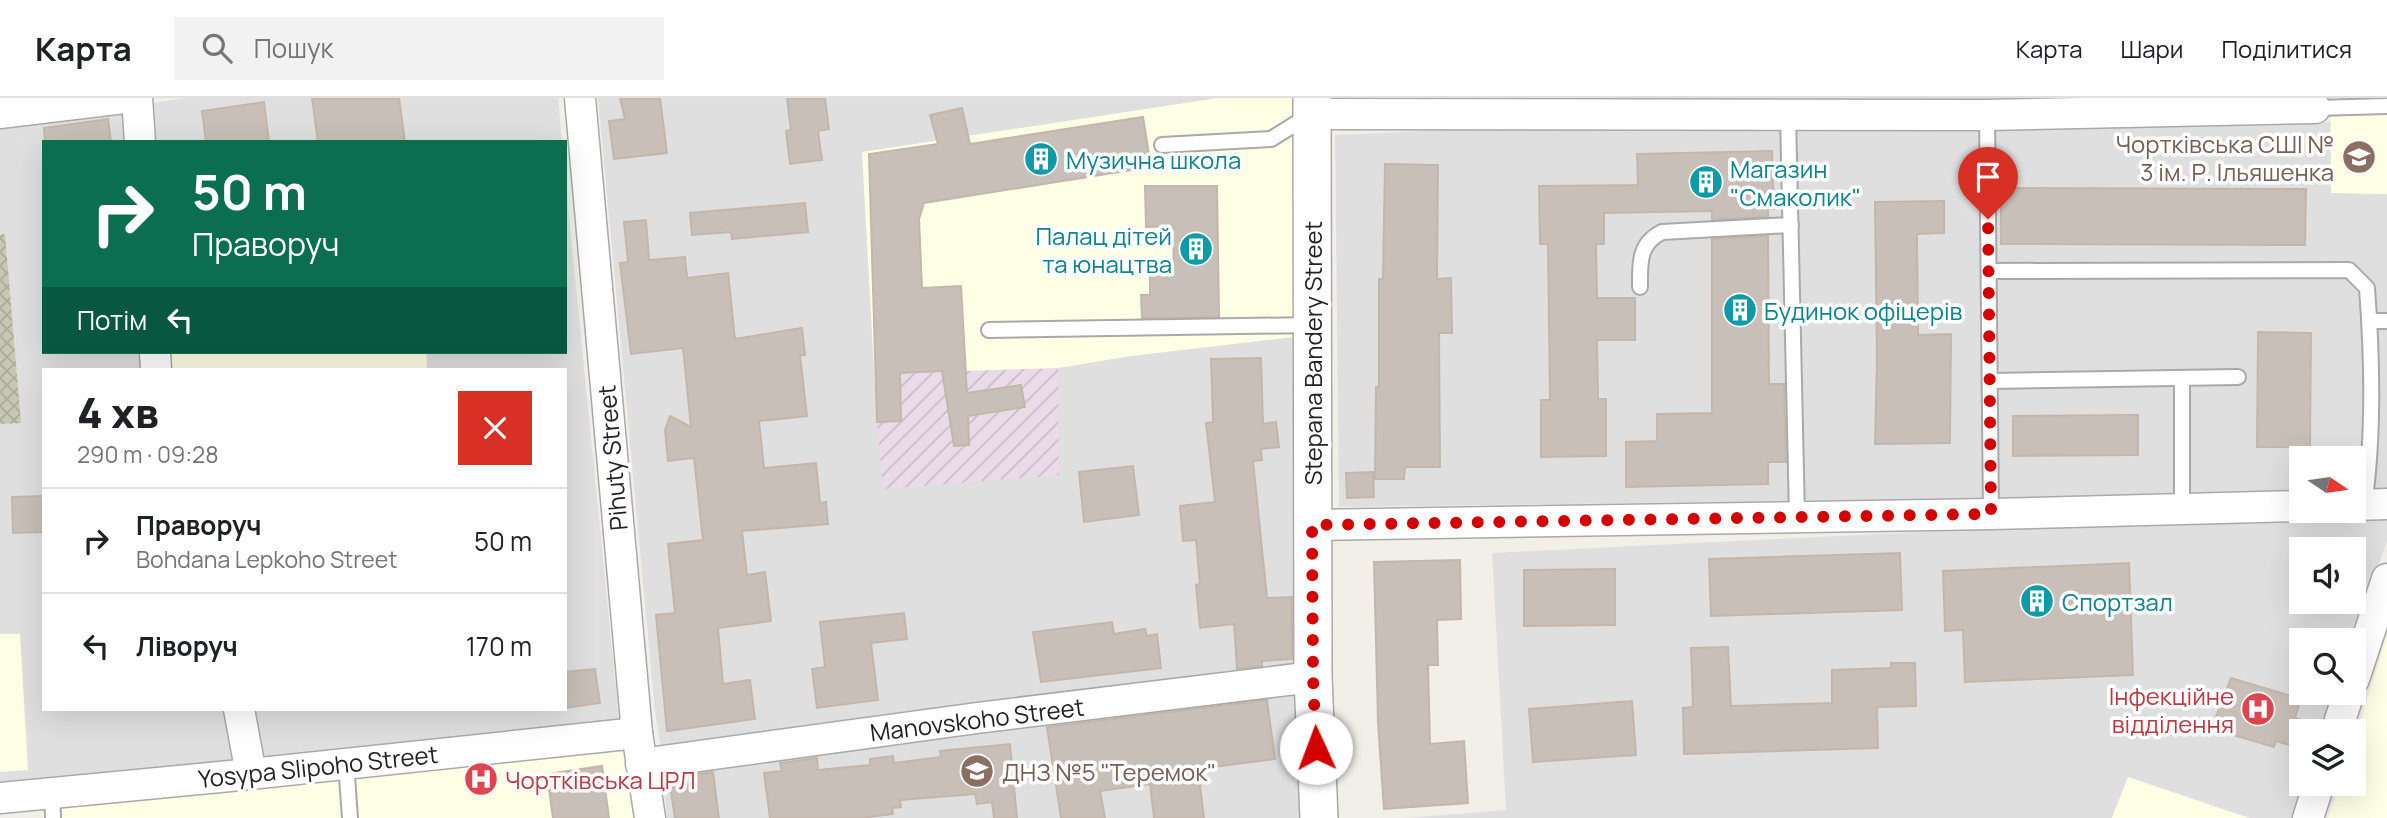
<!DOCTYPE html>
<html lang="uk">
<head>
<meta charset="utf-8">
<style>
  :root { --surface:#fff; --page:#f2f2f2; --text:#202124; --muted:#757577; --line:#e0e0e0 }
  body { margin:0; font-family:Manrope,sans-serif; background:var(--page); color:var(--text); height:100vh; display:flex; flex-direction:column; font-size:26px; white-space:nowrap }
  * { box-sizing:border-box; margin:0 }
  p { font-size:23px; color:var(--muted) }
  .icon { flex:none; width:38px; height:38px; fill:none; stroke:currentColor; stroke-width:2; stroke-linecap:round; stroke-linejoin:round }
  .map { position:relative; flex:1; overflow:hidden }
  .details { position:absolute; left:42px; top:270px; width:525px; height:343px; display:flex; flex-direction:column; background:var(--surface); border-radius:0px; box-shadow:0 7px 28px #0002 }
  .details>* { flex:none }
  .banner { position:absolute; left:42px; top:42px; width:525px; height:214px; border-radius:0px; box-shadow:0 7px 28px #0002; background:#0b6e4f; color:#fff; overflow:hidden }
  .needle { width:46px; rotate:103deg }
  .buttons { position:absolute; left:2289px; top:348px; display:grid; gap:14px }
  .buttons a { display:grid; place-items:center; width:77px; height:77px; border-radius:0px; background:var(--surface); box-shadow:0 7px 28px #0002; font-size:35px }
  .pin { position:absolute; display:grid; place-items:center; width:60px; height:60px; color:#fff; margin:-72px -30px; border-radius:50% 50% 50% 0; rotate:-45deg; box-shadow:0 0 7px #0007 }
  .pin .icon { rotate:45deg }
  .me { position:absolute; width:77px; margin:-38px; rotate:358deg; stroke-linejoin:round; filter:drop-shadow(0 0 5px #0008) }
  .turn { display:flex; align-items:center; gap:24px; height:147px; padding:0 35px; font-size:32px }
  .turn .icon { width:91px; height:91px; stroke-width:2.5 }
  .turn b { display:block; font-size:49px; line-height:60px }
  .then { display:flex; align-items:center; height:66px; padding:0 35px; background:#0003; gap:14px; font-size:26px }
  .round { display:grid; place-items:center; flex:none; width:74px; height:74px; border-radius:0px; background:var(--page) }
  .overview { display:flex; align-items:center; justify-content:space-between; height:119px; padding:0 35px }
  h1 { font-size:42px; font-weight:800; line-height:52px }
  ul { padding:0; list-style:none }
  li { display:flex; align-items:center; gap:21px; height:105px; padding:0 35px; border-top:2px solid var(--line) }
  li div { flex:1 }
  li b { display:block; font-size:26px }
  li em { font-style:normal }
  header { display:flex; align-items:center; gap:42px; box-sizing:border-box; height:98px; padding:0 35px; background:var(--surface); border-bottom:2px solid var(--line) }
  header strong { font-size:33px }
  nav { display:flex; gap:38px; margin-inline-start:auto; font-size:24px }
  .search { width:490px; height:63px; background:var(--page); display:flex; align-items:center; gap:18px; box-sizing:border-box; padding:0 24px; border-radius:0px; color:var(--muted); font-size:26px }
  .map>svg:first-child { display:block }
</style>
</head>
<body>
<header>
<strong>Карта</strong>
<div class="search"><svg class="icon" aria-label="search" viewBox="0 0 24 24"><circle cx="10" cy="10" r="6"/><path d="M15 15l6 6"/></svg>Пошук</div>
<nav><a>Карта</a><a>Шари</a><a>Поділитися</a></nav>
</header>
<div class="map">
<svg width="2387" height="720" viewBox="0 0 2387 720">
  <defs>
    <pattern id="industrial-furrows" width="10" height="10" patternUnits="userSpaceOnUse" patternTransform="scale(1.75)"><rect width="10" height="10" fill="#ebdbe8"/><path d="M-1 1l2-2M0 10L10 0M9 11l2-2" fill="none" stroke="#c9bcc7"/></pattern>
    <pattern id="construction-cross-hatch" width="8" height="8" patternUnits="userSpaceOnUse" patternTransform="scale(1.75)"><rect width="8" height="8" fill="#c7c7b4"/><path d="M0 0l8 8M0 8l8-8" fill="none" stroke="#abab9a"/></pattern>
  </defs>
  <rect width="100%" height="100%" fill="#f2efe9"/>
  <!-- residential -->
  <g fill="#e0dfdf" fill-rule="evenodd">
    <path d="M185 0H558L562 44H156L154 5Z"/>
    <path d="M598 0H1302L1306 564 661 649 655 614Z"/>
    <path d="M1336 0H2174L2038 3 1336 6Z"/>
    <path d="M132 10 134 44H44V254H149L150 271H44V611H230L238 662 0 687V27Z"/>
    <path d="M2330 24 2331 95 2387 96V395H2354V360H2301V396L1339 409 1335 37 1493 30 1916 32Z"/>
    <path d="M565 77 619 622 254 660 248 611H565V271H427L426 254H565Z"/>
    <path d="M2387 413V442L2353 542H2301V595H2335L2322 633 2301 634V686H2305L2294 720H2249L2128 680 2112 720H1405L1506 712 1492 455 2141 423ZM2301 452H2354V504H2301Z"/>
    <path d="M1307 587 1306 720H667L662 671Z"/>
  </g>
  <!-- industrial -->
  <path fill="url(#industrial-furrows)" d="M1058 270 1059 377 883 391 877 324 900 275Z"/>
  <!-- education -->
  <g fill="#ffffe5">
    <path d="M1218 0H1294V239L1131 258 1058 270 900 275 901 323 877 324 862 54Z"/>
    <path d="M2331 0H2387V96L2331 95Z"/>
    <path d="M171 254H426L427 271H172Z"/>
    <path d="M0 536H20L28 672 0 674Z"/>
    <path d="M2387 538V720H2328L2340 686H2354V644Z"/>
    <path d="M624 651 635 720H43V712Z"/>
    <path d="M2128 679 2249 720H2112Z"/>
  </g>
  <!-- construction -->
  <path fill="url(#construction-cross-hatch)" d="M5 136 21 325 0 326V137Z"/>
  <!-- building -->
  <g fill="#c7bfb8" stroke="#c4b6ab" stroke-width="2">
    <path d="M312 0H399L405 44H318Z"/>
    <path d="M620 0H660L667 55 614 61 609 23 625 21Z"/>
    <path d="M787 0H825L829 31 818 33 822 62 790 66 786 33 791 32Z"/>
    <path d="M264 4 269 44H206L202 13Z"/>
    <path d="M962 10 970 46 1143 19 1151 69 924 105 919 121 922 190 961 188 967 295 1021 287 1025 309 968 318 969 347 954 348 942 273 900 275 901 323 877 324 869 56 938 46 930 17Z"/>
    <path d="M108 21 111 44H45L44 30Z"/>
    <path d="M1772 53 1774 111H1768V119L1712 122V113L1604 115V146H1596L1597 200H1635V242H1597L1598 301H1606V358L1541 359V302H1550L1548 146H1540L1539 88 1638 87 1637 56Z"/>
    <path d="M1385 66 1438 67 1437 181 1451 180 1452 235H1439L1440 369H1405L1404 381H1375L1376 289H1379V181H1383Z"/>
    <path d="M1145 88H1217L1219 219 1142 220 1141 197H1150V174H1174L1173 128 1146 129Z"/>
    <path d="M2001 90 2306 91 2305 147 2001 146Z"/>
    <path d="M1944 103V135L1917 136 1918 237 1951 236 1950 345 1875 346 1877 264 1875 104Z"/>
    <path d="M805 105 808 134 732 141 731 134 692 137 690 115Z"/>
    <path d="M646 122 649 162 685 159 687 180 728 175 735 241 802 230 805 257H800L807 318 759 323 764 370 816 365 820 405 826 404 828 426 742 433 747 477 765 474 771 523 718 530 723 586 750 582 755 621 667 633 656 517 675 515 668 446 703 442 694 360 668 363 665 332 670 318 691 329 683 250 631 256 620 165 628 164 624 124Z"/>
    <path d="M1768 138 1769 286H1784L1786 364H1768V386L1626 389V344L1657 343V316L1712 315V141Z"/>
    <path d="M2258 234 2311 235 2310 349H2257Z"/>
    <path d="M1261 260 1263 326 1276 324 1279 349 1261 351 1262 362 1253 363 1267 500 1292 499V561L1262 563V568L1237 571 1234 526 1200 530 1196 487 1200 486 1196 442 1183 443 1180 408 1215 404 1206 325 1213 324 1211 261Z"/>
    <path d="M2138 317V357L2013 358V318Z"/>
    <path d="M1133 368 1139 417 1084 424 1079 374Z"/>
    <path d="M1373 374 1374 399 1347 400 1346 375Z"/>
    <path d="M44 398V434L13 435 12 399Z"/>
    <path d="M1900 455 1902 512 1711 518 1709 461Z"/>
    <path d="M1460 462 1461 521 1437 522 1438 567H1428L1430 646 1464 643 1468 705 1384 711 1378 624 1374 464Z"/>
    <path d="M2129 465 2133 577 1965 584 1963 532 1945 533 1943 473Z"/>
    <path d="M1615 471V527L1524 528V472Z"/>
    <path d="M904 515 907 541 871 545 878 602 817 610 812 571 825 569 820 524Z"/>
    <path d="M1112 524 1114 536 1145 531 1147 538 1157 536 1161 570 1041 584 1033 534Z"/>
    <path d="M1728 549 1731 608 1832 605V572L1891 570V565H1915L1916 608 1877 609 1878 650 1684 656 1683 610 1693 609 1691 550Z"/>
    <path d="M595 571 600 605 565 610V574Z"/>
    <path d="M2231 580 2301 601 2295 620 2304 623 2296 649 2276 643 2274 649 2230 636 2232 630 2214 624Z"/>
    <path d="M1267 602 1275 661 1198 671 1204 720H1154L1150 686 1100 693 1105 720H1061L1047 629Z"/>
    <path d="M1632 603 1636 657 1533 664 1529 611Z"/>
    <path d="M1010 646 1017 720H994L992 704 977 706 975 696 900 702 901 709 892 710 893 716 862 720H770L764 675 782 673 780 665 817 660 818 672 870 667V661L893 658 894 665 941 659 940 653Z"/>
    <path d="M602 668 609 720H553L547 676Z"/>
    <path d="M713 674 719 720H675L669 680Z"/>
  </g>
  <g fill="none" stroke-linecap="round" stroke-linejoin="round">
    <!-- service casing -->
    <g stroke="#a9a9a9" stroke-width="18">
      <g id="service">
        <path d="M2315 10 2387 8"/>
        <path d="M1788 17 1797 419"/>
        <path d="M1987 17 1991 416"/>
        <path d="M1162 47 1271 41 1308 18"/>
        <path d="M1989 173 2349 172 2367 190C2372 257 2374 340 2364 407"/>
        <path d="M1640 189C1640 166 1638 146 1662 134L1791 127"/>
        <path d="M2370 223H2387"/>
        <path d="M989 232 1311 227"/>
        <path d="M1990 283 2238 279"/>
        <path d="M2182 411V280"/>
        <path d="M346 665 350 720"/>
        <path d="M52 695 53 720"/>
      </g>
    </g>
    <!-- minor casing -->
    <g stroke="#a9a9a9" stroke-width="33">
      <g id="minor">
        <path d="M137 0 140 44"/>
        <path d="M580 0 637 635 650 720"/>
        <path d="M0 15 124 0"/>
        <path d="M1312 16 1987 17 2315 10"/>
        <path d="M155 254 156 271"/>
        <path d="M2354 407 2387 406"/>
        <path d="M1312 427 1991 416 2301 408"/>
        <path d="M2354 581 2387 481"/>
        <path d="M239 611 251 676"/>
        <path d="M2336 634 2349 595"/>
        <path d="M641 666 977 620 1313 579"/>
        <path d="M0 700 251 676 637 635"/>
        <path d="M2308 720 2319 686"/>
      </g>
    </g>
    <!-- tertiary casing -->
    <g stroke="#a9a9a9" stroke-width="40">
      <path id="tertiary" d="M1312 0 1313 579 1319 720"/>
    </g>
    <!-- service -->
    <use href="#service" stroke="#fff" stroke-width="14"/>
    <!-- minor -->
    <use href="#minor" stroke="#fff" stroke-width="30"/>
    <!-- tertiary -->
    <use href="#tertiary" stroke="#fff" stroke-width="37"/>
  </g>
  <g fill="none" stroke-linecap="round" stroke-linejoin="round">
    <!-- route -->
    <path stroke="#d40000" stroke-width="12" stroke-dasharray="0 21.6" d="M1316 650 1313 579 1312 427 1991 416 1988 121"/>
  </g>
  <!-- icons -->
  <defs>
    <g id="school-disc" transform="scale(1.75)"><circle r="9.5" fill="#8d6e63" stroke="#fff"/><path d="M0-5L7-2L0 1L-7-2ZM-4 1L0 2.5L4 1V4Q0 6-4 4Z" fill="#fff"/></g>
    <g id="building-disc" transform="scale(1.75)"><circle r="9.5" fill="#0f9aa8" stroke="#fff"/><path d="M-4-6H4V6H1V3H-1V6H-4ZM-2.5-4.3h1.7v1.8h-1.7ZM.8-4.3h1.7v1.8H.8ZM-2.5-1h1.7V.8h-1.7ZM.8-1h1.7V.8H.8Z" fill="#fff"/></g>
    <g id="hospital-disc" transform="scale(1.75)"><circle r="9.5" fill="#e0444e" stroke="#fff"/><path d="M-5-5h3v3.5h4V-5h3V5h-3V1.5h-4V5h-3Z" fill="#fff"/></g>
  </defs>
  <g fill-rule="evenodd">
    <use href="#school-disc" x="2359" y="59"/>
    <use href="#building-disc" x="1041" y="61"/>
    <use href="#building-disc" x="1706" y="84"/>
    <use href="#building-disc" x="1196" y="151"/>
    <use href="#building-disc" x="1740" y="212"/>
    <use href="#building-disc" x="2037" y="503"/>
    <use href="#hospital-disc" x="2258" y="611"/>
    <use href="#school-disc" x="977" y="673"/>
    <use href="#hospital-disc" x="481" y="681"/>
  </g>
  <g text-anchor="middle" dominant-baseline="central" stroke-width="7" stroke-linejoin="round" paint-order="stroke">
    <!-- education labels -->
    <g font-size="24" fill="#785e54" stroke="#fff" text-anchor="end">
      <text x="2334" y="45">Чортківська СШІ №<tspan x="2334" dy="28">3 ім. Р. Ільяшенка</tspan></text>
      <text x="1002" y="673" text-anchor="start">ДНЗ №5 "Теремок"</text>
    </g>
    <!-- culture labels -->
    <g font-size="24" fill="#0d838f" stroke="#fff" text-anchor="start">
      <text x="1066" y="61">Музична школа</text>
      <text x="1730" y="70">Магазин<tspan x="1730" dy="28">"Смаколик"</tspan></text>
      <text x="1172" y="137" text-anchor="end">Палац дітей<tspan x="1172" dy="28">та юнацтва</tspan></text>
      <text x="1764" y="212">Будинок офіцерів</text>
      <text x="2062" y="503">Спортзал</text>
    </g>
    <!-- street labels -->
    <g font-size="24" fill="#222" stroke="#fff">
      <text transform="translate(1312 255) rotate(-90)">Stepana Bandery Street</text>
      <text transform="translate(612 360) rotate(-95)">Pihuty Street</text>
      <text transform="translate(977 621) rotate(-7)">Manovskoho Street</text>
      <text transform="translate(318 668) rotate(-6)">Yosypa Slipoho Street</text>
    </g>
    <!-- health labels -->
    <g font-size="24" fill="#be3a42" stroke="#fff" text-anchor="end">
      <text x="2234" y="597">Інфекційне<tspan x="2234" dy="28">відділення</tspan></text>
      <text x="505" y="681" text-anchor="start">Чортківська ЦРЛ</text>
    </g>
  </g>
</svg>
<div class="buttons">
<a><svg class="needle" viewBox="-14 -14 28 28"><path d="M0-13l5 13h-10z" fill="#e53935"/><path d="M0 13l5-13h-10z" fill="#757577"/></svg></a>
<a><svg class="icon" aria-label="sound" viewBox="0 0 24 24"><path d="M4 9h4l5-4v14l-5-4H4zM17 9q2 3 0 6"/></svg></a>
<a><svg class="icon" aria-label="search" viewBox="0 0 24 24"><circle cx="10" cy="10" r="6"/><path d="M15 15l6 6"/></svg></a>
<a><svg class="icon" aria-label="layers" viewBox="0 0 24 24"><path d="M12 4l9 5-9 5-9-5zM3 14l9 5 9-5"/></svg></a>
</div>
<div class="pin" style="left:1988px;top:121px;background:#d93025"><svg class="icon" aria-label="arrive" viewBox="0 0 24 24"><path d="M6 21V4h12l-3 4 3 4H6"/></svg></div>
<svg class="me" style="left:1316px;top:650px" viewBox="-20 -20 40 40"><circle r="19" fill="#fff"/><path d="M0-13L10 11 0 6-10 11z" fill="#d40000"/></svg>
<div class="banner">
<div class="turn"><svg class="icon" aria-label="right" viewBox="0 0 24 24"><path d="M7 20v-9h11M14 6l5 5-5 5"/></svg><div><b>50 m</b>Праворуч</div></div>
<div class="then">Потім<svg class="icon" aria-label="left" viewBox="0 0 24 24"><path d="M17 20v-9H6M10 6l-5 5 5 5"/></svg></div>
</div>
<section class="details">
<div class="overview"><div><h1>4 хв</h1><p>290 m · 09:28</p></div><a class="round" style="background:#d93025;color:#fff"><svg class="icon" aria-label="close" viewBox="0 0 24 24"><path d="M6 6l12 12M18 6L6 18"/></svg></a></div>
<ul>
<li><svg class="icon" aria-label="right" viewBox="0 0 24 24"><path d="M7 20v-9h11M14 6l5 5-5 5"/></svg><div><b>Праворуч</b><p>Bohdana Lepkoho Street</p></div><em>50 m</em></li>
<li><svg class="icon" aria-label="left" viewBox="0 0 24 24"><path d="M17 20v-9H6M10 6l-5 5 5 5"/></svg><div><b>Ліворуч</b></div><em>170 m</em></li>
</ul>
</section>
</div>
</body>
</html>
